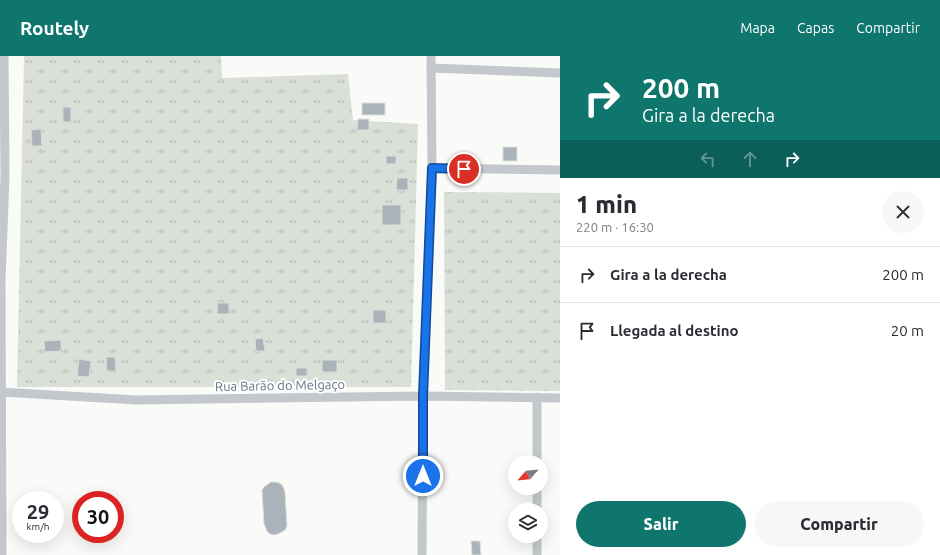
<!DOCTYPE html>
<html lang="es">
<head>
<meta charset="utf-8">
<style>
  :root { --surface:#fff; --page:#f7f7f7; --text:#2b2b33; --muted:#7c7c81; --line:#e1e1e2; --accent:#0f766e }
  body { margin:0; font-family:Ubuntu,sans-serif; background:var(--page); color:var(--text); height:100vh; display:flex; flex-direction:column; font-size:15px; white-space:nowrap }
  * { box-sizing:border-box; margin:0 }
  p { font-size:13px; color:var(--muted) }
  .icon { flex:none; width:22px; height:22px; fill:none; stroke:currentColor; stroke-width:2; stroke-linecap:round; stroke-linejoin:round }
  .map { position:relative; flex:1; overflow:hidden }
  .sheet { display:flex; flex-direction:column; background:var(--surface); width:380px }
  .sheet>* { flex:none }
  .guide { background:#0f766e; color:#fff; overflow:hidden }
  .needle { width:26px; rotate:243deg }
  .controls { position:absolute; left:508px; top:399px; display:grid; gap:8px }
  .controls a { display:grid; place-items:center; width:40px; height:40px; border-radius:50%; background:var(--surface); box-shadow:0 4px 16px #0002; font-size:20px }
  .speed { position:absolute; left:12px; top:435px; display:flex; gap:8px; font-size:20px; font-weight:700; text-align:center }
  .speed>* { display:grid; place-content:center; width:52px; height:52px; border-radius:50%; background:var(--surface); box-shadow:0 4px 16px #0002; line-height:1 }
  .speed small { font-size:10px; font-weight:400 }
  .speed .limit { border:6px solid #d22; background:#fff; color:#111 }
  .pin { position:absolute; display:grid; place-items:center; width:34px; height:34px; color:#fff; margin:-17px; border:2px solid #fff; border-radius:50%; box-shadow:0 1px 4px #0007 }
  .me { position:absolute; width:44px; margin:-22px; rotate:0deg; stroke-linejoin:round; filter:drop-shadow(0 0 3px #0008) }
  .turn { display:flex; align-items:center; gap:14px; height:84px; padding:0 16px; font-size:18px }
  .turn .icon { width:52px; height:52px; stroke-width:2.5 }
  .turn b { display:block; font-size:28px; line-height:34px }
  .lanes { display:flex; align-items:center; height:38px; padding:0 16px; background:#0003; justify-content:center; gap:20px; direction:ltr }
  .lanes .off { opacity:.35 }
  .round { display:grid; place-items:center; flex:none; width:42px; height:42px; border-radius:21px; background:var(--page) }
  .summary { display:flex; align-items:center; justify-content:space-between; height:68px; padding:0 16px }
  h1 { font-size:24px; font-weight:800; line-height:30px }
  .button { display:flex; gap:8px; margin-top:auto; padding:8px 16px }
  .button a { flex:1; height:46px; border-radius:24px; background:var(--accent); color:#fff; font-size:16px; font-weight:800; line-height:46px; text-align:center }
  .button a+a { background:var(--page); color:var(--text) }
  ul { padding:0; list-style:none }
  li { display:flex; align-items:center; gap:12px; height:56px; padding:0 16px; border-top:1px solid var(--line) }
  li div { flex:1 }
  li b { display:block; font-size:15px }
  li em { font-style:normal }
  header { display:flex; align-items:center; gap:24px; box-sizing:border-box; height:56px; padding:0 20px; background:var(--accent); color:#fff }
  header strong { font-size:19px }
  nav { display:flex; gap:22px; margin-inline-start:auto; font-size:14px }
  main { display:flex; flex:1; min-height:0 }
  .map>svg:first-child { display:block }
</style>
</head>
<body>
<header>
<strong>Routely</strong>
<nav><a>Mapa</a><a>Capas</a><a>Compartir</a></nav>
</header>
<main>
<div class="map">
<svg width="560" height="499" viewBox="0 0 560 499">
  <defs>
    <pattern id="grass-tufts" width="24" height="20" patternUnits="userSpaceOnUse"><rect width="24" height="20" fill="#dadfd7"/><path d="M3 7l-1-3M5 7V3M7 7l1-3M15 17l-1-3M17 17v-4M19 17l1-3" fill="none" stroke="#b4b9b4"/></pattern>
  </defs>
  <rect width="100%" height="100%" fill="#fafaf8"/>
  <!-- grass -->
  <g fill="url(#grass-tufts)">
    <path d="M24 0H221L222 22 348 18 353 64 418 68 411 331H17Z"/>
    <path d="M444 136 560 137V335L445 334Z"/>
  </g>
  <!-- building -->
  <g fill="#aab3b9" stroke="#dcdcda">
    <rect x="362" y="47" width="23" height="12"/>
    <rect x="63" y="51" width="8" height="15"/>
    <path d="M358 63H369V74H357Z"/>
    <path d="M41 73 42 90H32L31 74Z"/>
    <rect x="503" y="91" width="14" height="14"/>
    <rect x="386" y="100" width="10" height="8"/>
    <path d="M397 122H408V134H396Z"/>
    <rect x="382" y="149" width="19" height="20"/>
    <path d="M218 247H229V258H217Z"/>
    <rect x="373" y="254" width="13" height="13"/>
    <path d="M263 282 265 295H256L255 283Z"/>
    <path d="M61 284V295L45 296 44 285Z"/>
    <path d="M106 301H115L116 315H107Z"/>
    <path d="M79 303 91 305 89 321 77 320Z"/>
    <rect x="322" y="304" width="15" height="12"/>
    <rect x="296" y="312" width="11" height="8"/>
    <path d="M271 426H275L279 427 282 429 284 433 285 437 287 470 285 474 278 478 274 479 270 478 267 475 264 468 262 434 264 431Z"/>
    <path d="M471 485H480L481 499H472Z"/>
  </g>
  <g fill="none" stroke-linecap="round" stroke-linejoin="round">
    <!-- minor -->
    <g stroke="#c3c8cc" stroke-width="9">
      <path d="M431 12 560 17"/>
      <path d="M432 112 560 114"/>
      <path d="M0 336 137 344 423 340 560 342"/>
      <path d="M537 406V341"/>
      <path d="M537 454V432"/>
      <path d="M2 499 1 225 5 121 4 0"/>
      <path d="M422 499 423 340 432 112 431 0"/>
      <path d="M537 499V480"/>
    </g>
  </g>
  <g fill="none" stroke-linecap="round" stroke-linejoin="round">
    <!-- route casing -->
    <g stroke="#114b97" stroke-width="10">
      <path id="route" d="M423 420V340L432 112 464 113"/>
    </g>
    <!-- route -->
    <use href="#route" stroke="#1a73e8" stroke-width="7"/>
  </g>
  <g text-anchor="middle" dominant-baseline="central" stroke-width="4" stroke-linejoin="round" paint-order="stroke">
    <!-- street labels -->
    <g font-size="13" fill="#657683" stroke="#fff">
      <text transform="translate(280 329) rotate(-1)">Rua Barão do Melgaço</text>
    </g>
  </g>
</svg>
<div class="controls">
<a><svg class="needle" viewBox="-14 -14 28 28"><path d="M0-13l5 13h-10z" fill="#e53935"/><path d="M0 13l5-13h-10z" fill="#7c7c81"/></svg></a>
<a><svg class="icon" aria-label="layers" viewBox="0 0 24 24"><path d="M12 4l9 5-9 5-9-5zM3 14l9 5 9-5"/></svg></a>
</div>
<div class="speed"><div>29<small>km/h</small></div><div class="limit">30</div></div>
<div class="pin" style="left:464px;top:113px;background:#d93025"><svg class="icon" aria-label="arrive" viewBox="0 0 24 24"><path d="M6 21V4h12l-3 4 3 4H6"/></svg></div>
<svg class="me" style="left:423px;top:420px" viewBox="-20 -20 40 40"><circle r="17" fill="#1a73e8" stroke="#fff" stroke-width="3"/><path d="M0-11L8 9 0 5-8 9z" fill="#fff"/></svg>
</div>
<section class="sheet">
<div class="guide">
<div class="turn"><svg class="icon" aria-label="right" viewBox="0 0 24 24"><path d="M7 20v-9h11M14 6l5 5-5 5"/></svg><div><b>200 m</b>Gira a la derecha</div></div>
<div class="lanes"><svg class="icon off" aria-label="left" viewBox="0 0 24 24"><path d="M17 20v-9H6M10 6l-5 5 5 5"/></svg><svg class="icon off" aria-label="ahead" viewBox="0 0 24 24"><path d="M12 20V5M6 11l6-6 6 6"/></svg><svg class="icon" aria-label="right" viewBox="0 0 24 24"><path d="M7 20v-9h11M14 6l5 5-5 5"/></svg></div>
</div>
<div class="summary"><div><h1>1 min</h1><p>220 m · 16:30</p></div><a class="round"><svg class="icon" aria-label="close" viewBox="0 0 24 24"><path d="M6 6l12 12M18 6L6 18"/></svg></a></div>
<ul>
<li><svg class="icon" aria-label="right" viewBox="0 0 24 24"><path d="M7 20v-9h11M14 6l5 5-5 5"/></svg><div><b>Gira a la derecha</b></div><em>200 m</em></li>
<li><svg class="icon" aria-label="arrive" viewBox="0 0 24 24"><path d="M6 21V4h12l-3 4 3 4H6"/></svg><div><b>Llegada al destino</b></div><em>20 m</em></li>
</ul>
<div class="button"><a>Salir</a><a>Compartir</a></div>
</section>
</main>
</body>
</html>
